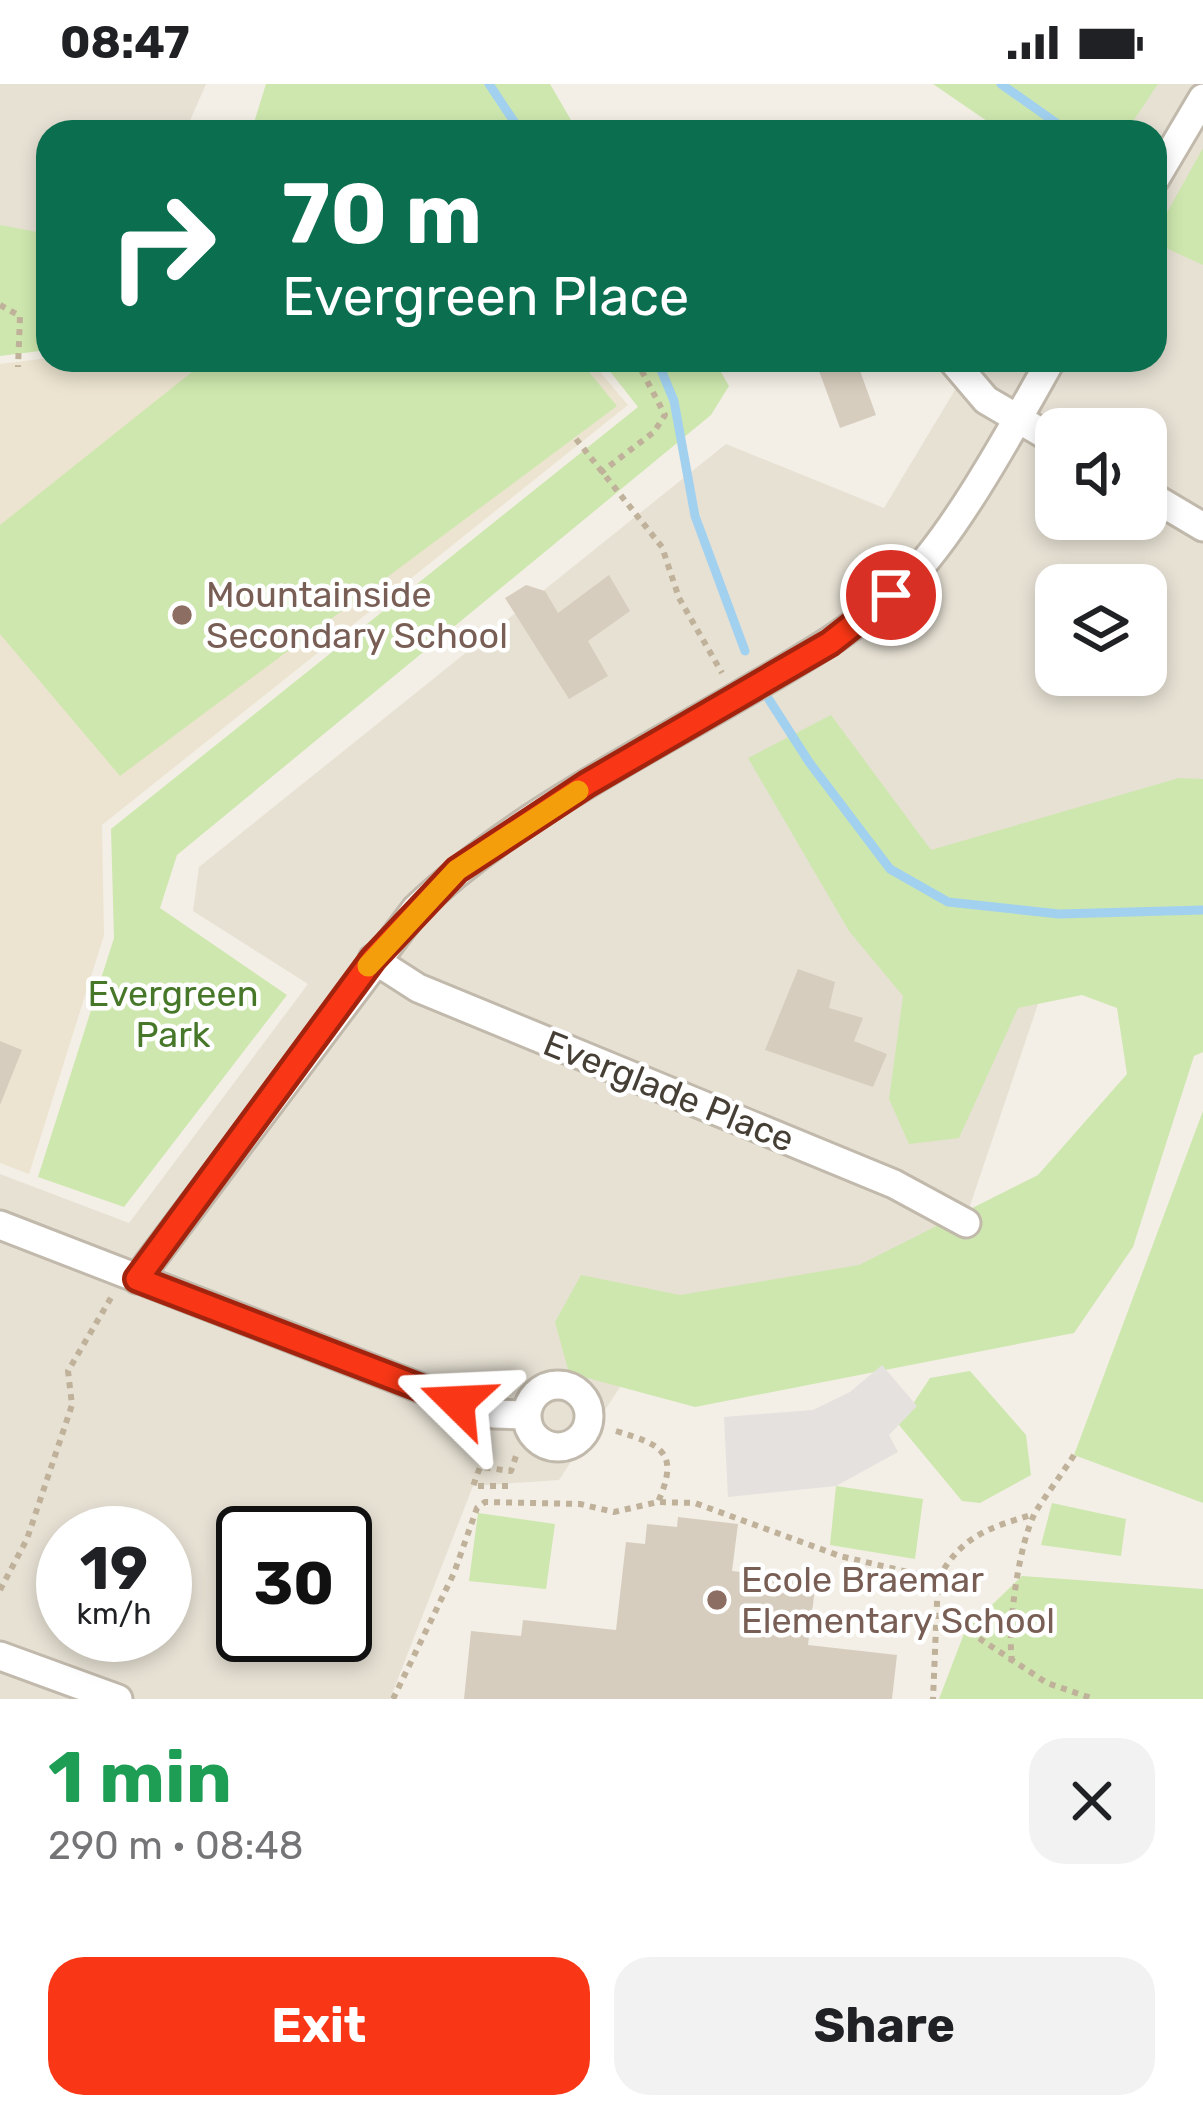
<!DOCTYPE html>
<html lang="en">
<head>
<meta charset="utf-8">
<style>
  :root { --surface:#fff; --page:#f2f2f2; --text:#202124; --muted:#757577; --accent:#f93716 }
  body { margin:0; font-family:Rubik,sans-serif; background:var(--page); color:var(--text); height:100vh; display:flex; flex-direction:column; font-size:45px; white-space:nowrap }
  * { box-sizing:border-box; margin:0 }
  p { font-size:39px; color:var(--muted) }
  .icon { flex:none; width:66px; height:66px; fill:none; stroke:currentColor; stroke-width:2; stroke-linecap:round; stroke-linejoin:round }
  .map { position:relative; height:1615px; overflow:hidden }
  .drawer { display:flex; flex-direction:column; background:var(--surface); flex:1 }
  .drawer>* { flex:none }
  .hud { position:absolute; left:36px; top:36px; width:1131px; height:252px; border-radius:36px; box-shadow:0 6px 18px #0003; background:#0b6e4f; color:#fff; overflow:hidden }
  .tools { position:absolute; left:1035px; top:324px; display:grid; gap:24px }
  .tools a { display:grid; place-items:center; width:132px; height:132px; border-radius:24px; background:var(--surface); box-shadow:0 6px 18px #0003; font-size:60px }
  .speed { position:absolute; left:36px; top:1422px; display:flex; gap:24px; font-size:60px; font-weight:700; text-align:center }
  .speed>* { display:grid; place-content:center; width:156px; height:156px; border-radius:50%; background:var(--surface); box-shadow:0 6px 18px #0003; line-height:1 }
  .speed small { font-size:30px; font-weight:400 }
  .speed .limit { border:6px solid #111; border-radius:18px; background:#fff; color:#111 }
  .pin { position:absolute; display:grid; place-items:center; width:102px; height:102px; color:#fff; margin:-51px; border:6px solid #fff; border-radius:50%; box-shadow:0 3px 12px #0007 }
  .me { position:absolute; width:132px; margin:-66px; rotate:291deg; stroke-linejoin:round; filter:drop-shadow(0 0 9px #0008) }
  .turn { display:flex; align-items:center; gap:42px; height:252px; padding:0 48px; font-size:54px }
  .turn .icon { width:156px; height:156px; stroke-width:2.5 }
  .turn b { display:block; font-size:84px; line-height:102px }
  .round { display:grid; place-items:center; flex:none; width:126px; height:126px; border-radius:36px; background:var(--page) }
  .summary { display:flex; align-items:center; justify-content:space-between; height:204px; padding:0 48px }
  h1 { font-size:72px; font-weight:700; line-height:90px; color:#1e9e55 }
  .action { display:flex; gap:24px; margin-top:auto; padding:24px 48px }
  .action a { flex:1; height:138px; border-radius:36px; background:var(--accent); color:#fff; font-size:48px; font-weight:700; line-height:138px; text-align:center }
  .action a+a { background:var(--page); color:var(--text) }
  .status { display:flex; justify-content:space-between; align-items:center; height:84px; padding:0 60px; background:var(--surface); direction:ltr }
  .status svg { height:33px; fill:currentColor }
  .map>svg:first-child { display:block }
</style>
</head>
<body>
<div class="status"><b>08:47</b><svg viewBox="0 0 49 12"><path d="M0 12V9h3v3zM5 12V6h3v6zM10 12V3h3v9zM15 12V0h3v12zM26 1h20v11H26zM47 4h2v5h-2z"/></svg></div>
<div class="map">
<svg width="1203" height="1615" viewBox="0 0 1203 1615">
  <rect width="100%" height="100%" fill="#f3efe6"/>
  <!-- residential -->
  <g fill="#e7e1d4" fill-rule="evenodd">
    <path d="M0 0H206L185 48H48V228L0 229Z"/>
    <path d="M1139 0H1203V702L1096 748 946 1193 653 1253 559 1396 473 1402 390 1615H0V1090L129 1139 308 900 193 827 199 783 726 360 884 424 973 276H1155V48H1110ZM1056 345H1146V435H1056ZM1056 501H1146V591H1056ZM63 1449H165V1551H63ZM243 1449H345V1551H243Z"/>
  </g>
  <!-- education -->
  <path fill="#ece4d0" d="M48 274 590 276 628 321 102 741 104 851 29 1090 0 1079V280Z"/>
  <!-- green -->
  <g fill="#cee7ae">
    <path d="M266 0H550L578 48H251Z"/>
    <path d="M933 0H1158L1126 48H1003Z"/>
    <path d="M1203 64V181L1155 159V150Z"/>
    <path d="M0 141 48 150V266L0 272Z"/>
    <path d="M207 276H579L617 322 120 692 0 550V441Z"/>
    <path d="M601 276H714L729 302 711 331 177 771 160 824 287 911 124 1123 38 1093 114 854 111 745 638 323Z"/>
    <path d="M831 631 931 766 1179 694 1203 695V968L1194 972 1133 1163 1074 1249 695 1323 569 1289 555 1238 581 1191 680 1211 859 1181 1038 1091 1127 990 1117 924 1082 911 1018 924 959 1054 909 1060 889 1015 903 912 849 847 748 674Z"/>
    <path d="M1203 1027V1419L1074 1371Z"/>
    <path d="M970 1287 1026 1351 1031 1391 980 1419 962 1417 899 1341 930 1294Z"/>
    <path d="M836 1402 923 1415 915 1475 830 1461Z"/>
    <path d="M1052 1419 1126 1435 1121 1472 1041 1461Z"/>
    <path d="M478 1429 555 1440 546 1505 469 1497Z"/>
    <path d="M1022 1492 1203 1505V1615H939L965 1547Z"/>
  </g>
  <!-- parking -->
  <path fill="#e4e1de" d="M882 1281 917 1322 889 1351 898 1368 836 1402 728 1413 724 1333 813 1326 850 1308Z"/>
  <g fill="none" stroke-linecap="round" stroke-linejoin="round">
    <!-- stream -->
    <g stroke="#a2d1f0" stroke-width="9">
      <path d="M489 0 521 48"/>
      <path d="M1001 0 1069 48"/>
      <path d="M657 276 674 317 695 432 745 567"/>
      <path d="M768 614 809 678 890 785 948 818 1059 830 1203 826"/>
    </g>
  </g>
  <!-- building -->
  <g fill="#d7cdbe">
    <path d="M815 276H878L859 284 876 331 840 344Z"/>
    <path d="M609 491 630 527 588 557 608 592 569 615 505 514 526 501 545 507 558 529Z"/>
    <path d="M798 885 835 898 829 924 863 934 854 957 887 970 873 1003 765 966Z"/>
    <path d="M0 957 22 966 0 1021Z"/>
    <path d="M678 1433 738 1440 732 1487 816 1496 808 1561 897 1571 892 1615H464L471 1547 521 1552 523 1536 616 1546 626 1458 645 1460 647 1440 677 1443Z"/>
  </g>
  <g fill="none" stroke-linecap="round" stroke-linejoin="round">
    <!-- minor casing -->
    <g stroke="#c1b9ab" stroke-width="33">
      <g id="minor">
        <path d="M1155 95 1203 14"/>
        <path d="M952 276 986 316 1056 357"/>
        <path d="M1146 409 1203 443"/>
        <path d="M373 875 418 904 894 1100 966 1139"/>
        <path d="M0 1141 457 1318 494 1330 526 1331"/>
        <path d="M137 1195 416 825C510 735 631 675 742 610 800 576 858 544 907 497 956 449 1016 338 1051 276"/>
        <circle cx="558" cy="1332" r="31"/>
        <path d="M0 1572 118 1615"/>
      </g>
    </g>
    <!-- path -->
    <g stroke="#c0b29a" stroke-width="6" stroke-dasharray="6 6" stroke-linecap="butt">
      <path d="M0 221 20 232 18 283"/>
      <path d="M576 355 662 463 679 514 722 589"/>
      <path d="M600 389 654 348 665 331 636 276"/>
      <path d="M616 1347C662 1361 680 1368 658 1418"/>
      <path d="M508 1402H473L480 1383 511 1387 516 1372"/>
      <path d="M938 1495C962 1451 989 1444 1034 1430"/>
      <path d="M0 1506 27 1455 72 1321 68 1287 112 1212"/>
      <path d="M939 1528 1047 1599 1094 1615"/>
      <path d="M1012 1578C1007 1545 1019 1457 1036 1427 1048 1408 1062 1390 1074 1371"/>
      <path d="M393 1615 454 1489 477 1424 485 1418 580 1420 614 1428 658 1418 695 1419 840 1472 938 1495 933 1615"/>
    </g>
    <!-- minor -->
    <use href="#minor" stroke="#fff" stroke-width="27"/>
  </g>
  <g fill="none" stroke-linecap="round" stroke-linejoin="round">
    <!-- route casing -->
    <g stroke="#a2240e" stroke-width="30">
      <path id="route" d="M457 1318 137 1195 373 875 457 786 587 700 830 559 891 511"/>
    </g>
    <!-- route -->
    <use href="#route" stroke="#f93716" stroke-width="21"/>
    <!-- slow -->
    <path stroke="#f59e0b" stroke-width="21" d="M368 882 457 786 578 707"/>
  </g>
  <!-- markers -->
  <g fill="#8d6e63" stroke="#fff" stroke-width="4.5">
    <circle cx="182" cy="531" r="12"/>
    <circle cx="717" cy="1516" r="12"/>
  </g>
  <g text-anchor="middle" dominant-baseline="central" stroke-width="9" stroke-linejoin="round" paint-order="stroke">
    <!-- education labels -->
    <g font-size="36" fill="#785e54" stroke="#fff" text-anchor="start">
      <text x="206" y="510">Mountainside<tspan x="206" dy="41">Secondary School</tspan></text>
      <text x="741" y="1495">Ecole Braemar<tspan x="741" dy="41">Elementary School</tspan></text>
    </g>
    <!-- park labels -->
    <g font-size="36" fill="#477729" stroke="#fff">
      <text x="173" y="909">Evergreen<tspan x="173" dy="41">Park</tspan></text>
    </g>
    <!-- street labels -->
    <g font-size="36" fill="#463f35" stroke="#fff">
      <text transform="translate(669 1007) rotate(22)">Everglade Place</text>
    </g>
  </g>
</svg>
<div class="tools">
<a><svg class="icon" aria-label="sound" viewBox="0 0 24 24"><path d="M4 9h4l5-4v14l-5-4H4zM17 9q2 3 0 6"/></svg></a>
<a><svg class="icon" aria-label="layers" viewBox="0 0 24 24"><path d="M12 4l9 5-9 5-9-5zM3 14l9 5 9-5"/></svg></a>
</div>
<div class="speed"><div>19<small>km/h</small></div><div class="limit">30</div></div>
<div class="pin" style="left:891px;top:511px;background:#d93025"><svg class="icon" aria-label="arrive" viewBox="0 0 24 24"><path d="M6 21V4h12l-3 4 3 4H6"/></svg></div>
<svg class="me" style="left:457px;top:1318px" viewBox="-20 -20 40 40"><path d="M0-17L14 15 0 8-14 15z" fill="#f93716" stroke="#fff" stroke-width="4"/></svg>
<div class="hud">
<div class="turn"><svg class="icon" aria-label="right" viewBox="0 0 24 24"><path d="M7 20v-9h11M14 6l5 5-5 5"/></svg><div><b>70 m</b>Evergreen Place</div></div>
</div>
</div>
<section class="drawer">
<div class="summary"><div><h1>1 min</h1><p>290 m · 08:48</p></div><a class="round"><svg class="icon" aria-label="close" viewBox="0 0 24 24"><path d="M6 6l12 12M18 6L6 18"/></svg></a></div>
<div class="action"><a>Exit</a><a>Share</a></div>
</section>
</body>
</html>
